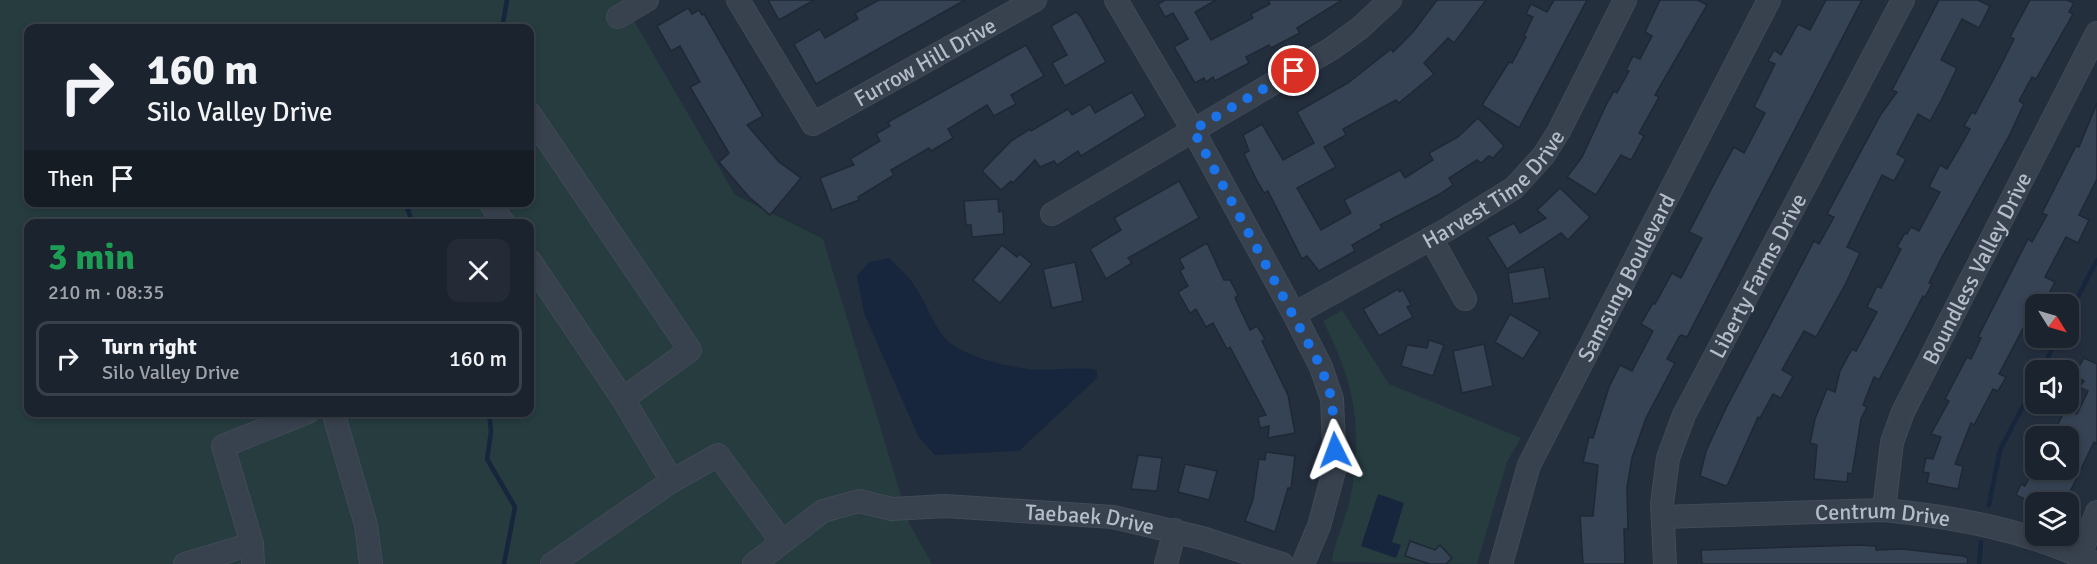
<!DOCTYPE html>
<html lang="en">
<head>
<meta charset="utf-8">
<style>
  :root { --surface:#1b232e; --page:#242b36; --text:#f1f3f6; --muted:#a0a4aa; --line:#39404a }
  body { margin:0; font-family:Signika,sans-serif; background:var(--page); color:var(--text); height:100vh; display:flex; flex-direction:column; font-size:22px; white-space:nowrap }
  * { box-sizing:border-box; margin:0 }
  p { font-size:20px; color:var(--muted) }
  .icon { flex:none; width:33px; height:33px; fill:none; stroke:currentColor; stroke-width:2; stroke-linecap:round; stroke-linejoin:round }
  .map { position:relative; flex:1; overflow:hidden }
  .side { position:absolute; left:24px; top:219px; width:510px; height:198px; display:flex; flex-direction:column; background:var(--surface); border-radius:12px; box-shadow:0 3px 9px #0003,0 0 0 2px var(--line) }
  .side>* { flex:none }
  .guide { position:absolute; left:24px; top:24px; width:510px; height:183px; border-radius:12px; box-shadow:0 3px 9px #0003,0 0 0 2px var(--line); background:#1b232e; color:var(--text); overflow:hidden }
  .needle { width:39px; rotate:127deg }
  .buttons { position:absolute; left:2025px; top:294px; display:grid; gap:12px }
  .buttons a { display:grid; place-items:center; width:54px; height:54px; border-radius:12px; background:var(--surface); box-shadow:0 3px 9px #0003,0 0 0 2px var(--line); font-size:30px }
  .pin { position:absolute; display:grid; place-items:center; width:51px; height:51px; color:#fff; margin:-26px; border:3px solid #fff; border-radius:50%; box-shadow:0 2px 6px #0007 }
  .me { position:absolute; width:66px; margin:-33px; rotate:357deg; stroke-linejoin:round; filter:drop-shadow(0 0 4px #0008) }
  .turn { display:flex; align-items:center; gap:21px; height:126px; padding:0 24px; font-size:27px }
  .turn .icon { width:78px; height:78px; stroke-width:2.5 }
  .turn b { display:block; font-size:42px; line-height:51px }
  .then { display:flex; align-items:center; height:57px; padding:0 24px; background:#0003; gap:12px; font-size:22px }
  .round { display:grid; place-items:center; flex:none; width:63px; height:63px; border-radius:12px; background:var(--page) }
  .overview { display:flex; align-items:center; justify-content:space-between; height:102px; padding:0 24px }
  h1 { font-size:36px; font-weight:700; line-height:45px; color:#1e9e55 }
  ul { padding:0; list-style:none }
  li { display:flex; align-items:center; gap:18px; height:75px; margin:0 12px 9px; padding:0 12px; border:3px solid var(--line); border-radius:12px }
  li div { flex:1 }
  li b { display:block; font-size:22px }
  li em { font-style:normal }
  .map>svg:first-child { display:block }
</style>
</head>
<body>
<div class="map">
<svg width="2097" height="564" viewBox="0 0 2097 564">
  <rect width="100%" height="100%" fill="#242f3e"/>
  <!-- green -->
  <g fill="#263c3f" fill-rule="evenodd">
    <path d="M0 0H622L735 195 823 239 910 525 932 564H0ZM28 28H530V202H28ZM28 224H530V412H28Z"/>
    <path d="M1342 310 1389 384 1521 438 1507 462 1477 564 1332 562C1334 542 1344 524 1349 504 1364 433 1356 385 1323 321Z"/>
  </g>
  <!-- water -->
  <g fill="#17263c">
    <path d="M889 258C897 266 908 275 914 285 926 301 931 321 944 337 960 356 1005 366 1028 369 1045 371 1087 366 1097 370V378L1019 451 935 455 919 438 864 313 857 276 869 262Z"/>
    <path d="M1378 494 1404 503 1392 542 1401 545 1396 558 1361 546Z"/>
  </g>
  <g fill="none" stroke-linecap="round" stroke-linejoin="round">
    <!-- stream -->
    <g stroke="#17263c" stroke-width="4.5">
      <path d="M502 28 507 0"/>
      <path d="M402 202 407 207 413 224"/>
      <path d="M2068 316 2097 260"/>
      <path d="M2041 370 2058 338"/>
      <path d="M489 412 491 432 487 459 515 507 504 564"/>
      <path d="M1989 505 2000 450 2036 381"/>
      <path d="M1979 564 1981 542"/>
    </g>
  </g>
  <!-- building -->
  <g fill="#364354" stroke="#1f2835" stroke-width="1.5">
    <path d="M768 0H814L779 20Z"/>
    <path d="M879 0H965L816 84 794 44 820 29 825 38 858 19 855 13Z"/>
    <path d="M1165 0H1216L1195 12 1211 40 1253 18 1251 14 1270 4 1268 0H1342L1297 28 1300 33 1271 48 1269 45 1246 57 1249 63 1215 81 1213 77 1206 82 1204 78 1195 83 1174 47 1188 39 1173 13 1165 17 1158 4Z"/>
    <path d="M1437 0H1486L1454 43 1448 38 1424 63 1434 74 1399 103 1396 100 1343 129 1346 135 1324 147 1336 167 1297 188 1321 230 1351 213 1344 200 1400 170 1405 178 1433 160 1429 153 1458 137 1478 118 1504 146 1493 158 1489 156 1481 163 1477 160 1449 178 1453 185 1440 194 1380 225 1382 228 1352 245 1355 251 1319 271 1307 256 1302 259 1268 191 1264 193 1257 181 1244 154 1249 151 1243 135 1262 124 1283 160 1314 143 1297 112 1348 83 1391 49 1393 52 1413 32Z"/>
    <path d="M1554 0H1587L1519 128 1482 105 1509 62 1512 63 1526 37 1524 36 1533 17 1526 14 1531 4 1547 12Z"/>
    <path d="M1660 0H1698L1707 5 1655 95 1659 97 1639 133 1644 136 1631 160 1621 155 1596 195 1567 177 1582 157 1607 103 1614 91 1617 93 1629 71 1626 70 1633 56 1640 59 1652 36 1645 32Z"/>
    <path d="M1826 0H1862L1687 337 1681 335 1679 337 1667 359 1675 363 1646 418 1632 458 1627 487 1628 529H1624L1625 564H1583L1580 516H1593L1598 465 1583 462 1589 437 1593 438 1609 387 1620 365 1632 371 1653 331 1641 324 1653 303 1655 304 1672 273 1681 278 1702 238 1689 232 1717 178 1734 147 1744 153 1765 113 1754 107 1775 64 1768 61 1774 50 1781 55 1798 24 1810 30Z"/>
    <path d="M1939 0H1978L1990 6 1979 28 1962 19 1941 60 1957 68 1942 99 1930 121 1918 114 1897 154 1906 159 1894 181 1882 175 1847 247 1860 253 1845 285 1816 337 1804 331 1782 370 1793 376 1781 398 1773 394 1760 418 1758 417 1728 484 1726 486 1700 476 1706 451 1726 408 1814 241 1819 244 1834 217 1827 214 1881 114 1897 92 1892 90Z"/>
    <path d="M2030 0H2067L2074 3 2069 12 2073 14 2036 79 2032 77 2019 101 2024 104 2010 134 1941 259 1929 283 1932 284 1925 297 1923 296 1879 380 1874 377 1863 405 1867 407 1861 419 1852 474 1848 473 1847 482 1814 479 1817 445 1810 443 1815 419 1827 389 1835 392 1840 371 1852 349 1856 351 1877 312 1867 307 1877 286 1881 288 1901 249 1897 247 1905 233 1907 234 1911 227 1919 231 1940 192 1929 187 1940 165 1947 169 1960 147 1970 129 1964 126 1972 112 1975 114 2001 65 2014 39 2010 37Z"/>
    <path d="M688 8 692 14 699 10 702 15 704 14 763 116 747 125 779 162 801 178 770 215 749 197 719 162 729 153 690 87 700 82 680 46 671 51 657 26Z"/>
    <path d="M1076 12 1081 17 1106 62 1065 86 1052 63 1067 55 1051 26Z"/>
    <path d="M1026 45 1044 76 1011 95 1016 104 994 116 987 105 948 129 953 138 931 151 929 148 891 170 894 175 858 197 859 200 832 210 820 178 854 165 850 159 880 141 876 134 890 126 888 122Z"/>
    <path d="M1132 92 1146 116 1081 156 1078 151 1057 165 1054 161 1040 167 1035 160 1013 183 1011 181 1001 190 982 171 1011 141 1030 129 1031 131 1068 109 1072 115 1090 104 1095 113Z"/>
    <path d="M2097 103V179L2079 215 2089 220 2078 243 2066 237 2045 277 2055 282 2047 297 2042 295 2036 304 1999 374 2006 377 1998 391 1993 389 1974 425 1971 423 1955 464 1963 466 1958 489 1927 483 1929 473 1923 472 1926 458 1933 459 1941 437 1931 434 1949 401 1945 399 1967 357 1971 359 1981 338 1978 337 2028 239 2032 242 2047 215 2042 213 2076 146 2079 147Z"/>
    <path d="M1179 181 1199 218 1128 258 1132 263 1106 279 1090 249 1121 230 1114 218Z"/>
    <path d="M1560 188 1590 217 1568 240 1561 233 1507 269 1487 237 1514 223 1520 233 1546 218 1537 210Z"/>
    <path d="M998 199 999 212 1003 211 1004 234 972 237 971 225H966L964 201Z"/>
    <path d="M1207 243 1224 280H1230L1238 295 1235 298 1250 330 1257 326 1265 339 1262 341 1288 395 1295 433 1268 438 1269 426 1260 428 1258 417 1266 415 1230 347 1227 349 1213 323 1206 327 1196 309 1190 313 1178 292 1188 286 1180 271 1184 268 1179 259Z"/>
    <path d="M1002 245 1017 257 1020 254 1032 264 1000 303 973 280Z"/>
    <path d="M1075 262 1083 301 1052 308 1043 269Z"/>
    <path d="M1544 267 1550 298 1513 304 1508 273Z"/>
    <path d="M1398 289 1399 292 1403 290 1411 305 1407 307 1413 317 1379 336 1363 309Z"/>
    <path d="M1510 314 1540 332 1523 359 1495 342Z"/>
    <path d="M1429 340 1444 345 1433 376 1401 366 1407 345 1427 348Z"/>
    <path d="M1484 344 1493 386 1462 393 1453 351Z"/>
    <path d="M2084 358 2097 364V444L2094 442 2065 502H2031L2016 495 2021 484 2025 486 2033 470H2068V429L2058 424 2066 408 2077 414 2088 391 2079 387 2084 381 2074 376Z"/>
    <path d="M1266 452 1295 456 1291 488H1288L1275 532 1245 521 1253 499 1259 459 1265 460Z"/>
    <path d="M1138 455 1162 458 1157 491 1131 489Z"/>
    <path d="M1185 464 1217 471 1209 500 1178 492Z"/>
    <path d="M1410 541 1435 550 1440 545 1452 558 1446 564H1430L1405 556Z"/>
    <path d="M1859 545 1876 546V550L1903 549 1963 556 1968 558 1967 564H1702L1701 550Z"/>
  </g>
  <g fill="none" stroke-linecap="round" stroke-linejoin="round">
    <!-- minor casing -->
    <g stroke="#414a57" stroke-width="24">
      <g id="minor">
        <path id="s1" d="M738 0 813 124 1035 0"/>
        <path d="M1116 0 1193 130 1294 314 1321 367 1332 399 1335 467 1319 526 1303 564"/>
        <path d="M618 17 647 0"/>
        <path d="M530 114 690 350 623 399"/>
        <path d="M490 202 504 224"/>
        <path d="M1052 214 1331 49 1360 28 1390 0"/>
        <path d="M1431 238 1465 299"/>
        <path d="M530 261 623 399 672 481"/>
        <path id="s2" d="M1294 314 1448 229 1514 188 1544 155 1559 131 1625 0"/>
        <path d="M333 412 366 525 371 564"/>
        <path id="s3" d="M1884 510 1892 442 1903 412 2097 33"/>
        <path id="s4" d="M1663 517 1884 510C1957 517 2031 531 2097 564"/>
        <path d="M2080 555 2097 512"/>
        <path d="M185 564 252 544"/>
        <path d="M253 564 252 544 223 446 308 412"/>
        <path d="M552 564 672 481 718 455 782 542"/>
        <path id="s5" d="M754 564 823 511 859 501 892 509 945 506 1113 517 1202 538 1282 564"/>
        <path d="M1166 564 1175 530"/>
        <path id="s6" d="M1501 564 1529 465 1769 0"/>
        <path id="s7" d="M1665 564 1662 504 1668 458 1684 415 1903 0"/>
      </g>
    </g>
    <!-- minor -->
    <use href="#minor" stroke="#38414e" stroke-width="22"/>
  </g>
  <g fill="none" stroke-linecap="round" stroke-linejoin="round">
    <!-- route -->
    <path stroke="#1a73e8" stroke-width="10" stroke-dasharray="0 18" d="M1294 71 1193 130 1321 367 1332 399 1335 450"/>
  </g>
  <g text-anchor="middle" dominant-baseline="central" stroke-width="6" stroke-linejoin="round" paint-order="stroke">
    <!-- street labels -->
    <g font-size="22" fill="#b4bcc9" stroke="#1d2633">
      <text stroke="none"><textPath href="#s1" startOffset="273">Furrow Hill Drive</textPath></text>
      <text stroke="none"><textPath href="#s2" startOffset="237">Harvest Time Drive</textPath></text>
      <text stroke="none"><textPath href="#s3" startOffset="262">Boundless Valley Drive</textPath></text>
      <text stroke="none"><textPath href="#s7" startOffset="310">Liberty Farms Drive</textPath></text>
      <text stroke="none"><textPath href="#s6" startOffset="314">Samsung Boulevard</textPath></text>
      <text stroke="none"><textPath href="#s4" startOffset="220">Centrum Drive</textPath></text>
      <text stroke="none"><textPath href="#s5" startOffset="357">Taebaek Drive</textPath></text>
    </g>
  </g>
</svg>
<div class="buttons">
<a><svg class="needle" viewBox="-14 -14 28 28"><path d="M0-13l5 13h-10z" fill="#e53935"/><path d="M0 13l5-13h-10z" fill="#a0a4aa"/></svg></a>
<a><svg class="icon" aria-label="sound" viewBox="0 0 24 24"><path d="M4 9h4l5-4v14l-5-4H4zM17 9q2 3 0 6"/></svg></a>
<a><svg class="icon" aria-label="search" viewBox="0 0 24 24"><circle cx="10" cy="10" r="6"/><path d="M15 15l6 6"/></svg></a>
<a><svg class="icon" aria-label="layers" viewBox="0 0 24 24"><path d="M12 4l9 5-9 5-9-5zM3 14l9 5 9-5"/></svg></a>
</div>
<div class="pin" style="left:1294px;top:71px;background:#d93025"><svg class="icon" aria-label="arrive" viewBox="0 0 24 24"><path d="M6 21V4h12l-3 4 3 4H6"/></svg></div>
<svg class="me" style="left:1335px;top:450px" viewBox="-20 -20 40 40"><path d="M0-17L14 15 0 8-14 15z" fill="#1a73e8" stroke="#fff" stroke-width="4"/></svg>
<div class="guide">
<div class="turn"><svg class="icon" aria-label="right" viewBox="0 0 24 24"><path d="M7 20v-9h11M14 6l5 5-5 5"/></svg><div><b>160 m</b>Silo Valley Drive</div></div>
<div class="then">Then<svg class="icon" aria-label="arrive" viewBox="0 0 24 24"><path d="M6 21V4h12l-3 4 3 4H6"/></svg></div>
</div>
<section class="side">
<div class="overview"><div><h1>3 min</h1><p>210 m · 08:35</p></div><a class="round"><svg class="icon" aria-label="close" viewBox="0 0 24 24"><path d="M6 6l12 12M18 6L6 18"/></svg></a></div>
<ul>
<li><svg class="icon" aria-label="right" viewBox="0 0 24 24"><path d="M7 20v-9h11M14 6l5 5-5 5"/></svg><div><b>Turn right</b><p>Silo Valley Drive</p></div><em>160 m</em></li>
</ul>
</section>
</div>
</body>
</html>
